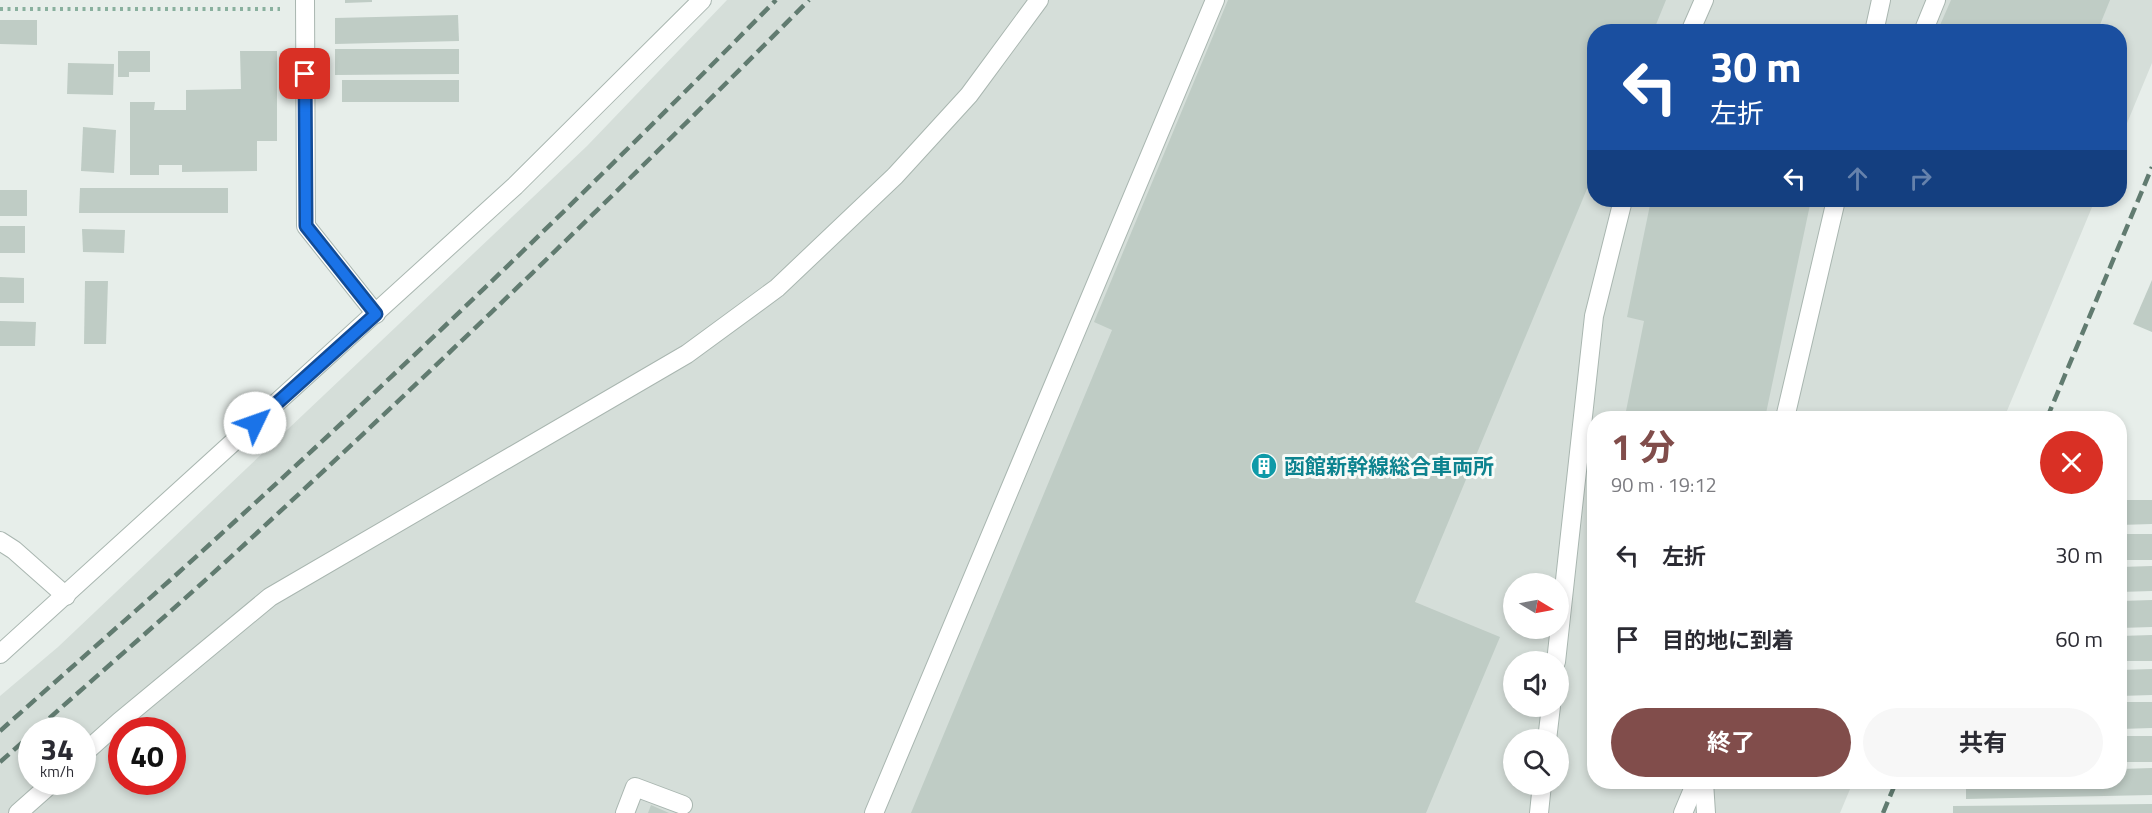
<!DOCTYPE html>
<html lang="ja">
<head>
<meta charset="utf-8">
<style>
  :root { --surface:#fff; --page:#f7f7f7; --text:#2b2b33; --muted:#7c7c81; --accent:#814d4b }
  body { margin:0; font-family:"Titillium Web","Noto Sans JP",sans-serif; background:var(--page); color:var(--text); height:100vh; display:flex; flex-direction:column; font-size:22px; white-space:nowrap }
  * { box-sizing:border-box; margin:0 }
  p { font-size:20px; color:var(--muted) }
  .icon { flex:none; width:33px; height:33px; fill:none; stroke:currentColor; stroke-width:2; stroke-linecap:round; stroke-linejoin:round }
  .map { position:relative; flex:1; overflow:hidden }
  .side { position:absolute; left:1587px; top:411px; width:540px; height:378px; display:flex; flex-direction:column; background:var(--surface); border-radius:24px; box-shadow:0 3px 9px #0003 }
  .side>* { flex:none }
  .hud { position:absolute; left:1587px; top:24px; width:540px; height:183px; border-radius:24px; box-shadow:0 3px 9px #0003; background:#1a4fa0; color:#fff; overflow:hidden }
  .needle { width:39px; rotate:100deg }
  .fabs { position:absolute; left:1503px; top:573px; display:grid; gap:12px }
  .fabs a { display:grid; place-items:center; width:66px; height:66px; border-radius:50%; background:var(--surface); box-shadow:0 3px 9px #0003; font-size:30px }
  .speed { position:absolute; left:18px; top:717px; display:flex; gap:12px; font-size:30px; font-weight:700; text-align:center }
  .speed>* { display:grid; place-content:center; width:78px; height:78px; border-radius:50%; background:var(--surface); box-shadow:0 3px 9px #0003; line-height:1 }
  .speed small { font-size:15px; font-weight:400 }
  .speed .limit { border:9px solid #d22; background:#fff; color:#111 }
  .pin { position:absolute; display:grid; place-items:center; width:51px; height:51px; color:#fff; margin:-26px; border-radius:12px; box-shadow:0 3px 9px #0006 }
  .me { position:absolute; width:66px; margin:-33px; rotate:48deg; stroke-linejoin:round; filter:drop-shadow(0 0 4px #0008) }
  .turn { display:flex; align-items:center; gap:21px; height:126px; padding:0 24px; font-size:27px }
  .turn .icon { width:78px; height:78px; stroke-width:2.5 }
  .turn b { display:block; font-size:42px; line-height:51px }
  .lanes { display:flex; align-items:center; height:57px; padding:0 24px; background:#0003; justify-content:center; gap:30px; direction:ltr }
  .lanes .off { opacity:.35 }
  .round { display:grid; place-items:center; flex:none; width:63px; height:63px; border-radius:32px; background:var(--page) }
  .head { display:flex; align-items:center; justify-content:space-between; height:102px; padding:0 24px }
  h1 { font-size:36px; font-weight:700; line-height:45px; color:var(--accent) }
  .button { display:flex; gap:12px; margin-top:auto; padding:12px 24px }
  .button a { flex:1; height:69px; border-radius:36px; background:var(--accent); color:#fff; font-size:24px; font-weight:700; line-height:69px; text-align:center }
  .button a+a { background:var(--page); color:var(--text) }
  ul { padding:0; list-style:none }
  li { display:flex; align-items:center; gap:18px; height:84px; padding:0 24px }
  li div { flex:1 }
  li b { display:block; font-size:22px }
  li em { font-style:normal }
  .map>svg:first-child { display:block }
</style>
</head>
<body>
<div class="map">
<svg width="2152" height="813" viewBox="0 0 2152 813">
  <rect width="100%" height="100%" fill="#e7eeea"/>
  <!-- built -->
  <path fill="#d5ded9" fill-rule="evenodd" d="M727 0H2152V63L2120 140V32H1594V200H2095L2004 418H1594V782H1853L1840 813H0V696L58 647 587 146ZM1514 584H1558V628H1514ZM1514 662H1558V706H1514ZM32 730H82V782H32ZM122 730H172V782H122ZM1514 740H1558V784H1514Z"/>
  <!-- building -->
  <g fill="#bfccc5">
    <path d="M345 0H372V2L345 3Z"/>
    <path d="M1228 0H1666L1653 32H1594V172L1415 602 1500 637 1426 813H911L1112 330 1094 322Z"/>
    <path d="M1951 0H2110L2097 32H1937Z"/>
    <path d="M458 15 459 41 335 44V18Z"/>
    <path d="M0 20H37V45L0 44Z"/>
    <path d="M335 49H459V74L335 75Z"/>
    <path d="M118 51H150V72H129V77H118Z"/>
    <path d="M240 51H277V141H257V171L182 172V165H159V175H130V102H155L154 110H186V90L241 89Z"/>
    <path d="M68 63 114 64 113 95 67 94Z"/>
    <rect x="342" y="80" width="117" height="22"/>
    <path d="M83 127 116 130 114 173 81 171Z"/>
    <path d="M80 188H228V213H79Z"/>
    <rect x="0" y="190" width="27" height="26"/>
    <path d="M1651 200H1811L1765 418H1635L1625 416 1644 321 1627 317Z"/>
    <rect x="0" y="226" width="25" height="27"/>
    <path d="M82 229 125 230 124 253 83 252Z"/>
    <path d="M0 277 24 278V303H0Z"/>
    <path d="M2152 280V332L2133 324Z"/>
    <path d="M85 281H108L106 344H84Z"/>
    <path d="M0 321 36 322 35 346H0Z"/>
    <path d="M2120 500H2152V524L2120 525Z"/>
    <rect x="2120" y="534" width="32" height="26"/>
    <path d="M2152 566V591L2120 592V567Z"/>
    <path d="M2152 600V627L2120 628V601Z"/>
    <path d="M2152 635V661H2120V636Z"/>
    <path d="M2152 669V695L2120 696V670Z"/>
    <path d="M2120 702H2152V728L2120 729Z"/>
    <rect x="2120" y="736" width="32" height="26"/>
    <path d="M2152 768V795L1966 799V782H2120V769Z"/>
    <path d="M2152 804V813H1953V806Z"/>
    <path d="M651 805 669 813H648Z"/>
  </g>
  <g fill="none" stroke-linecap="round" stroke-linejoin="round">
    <!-- minor casing -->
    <g stroke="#a9b6b0" stroke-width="20">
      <g id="minor">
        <path d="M305 0 306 226 376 314"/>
        <path d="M1690 32 1704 0"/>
        <path d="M1874 32 1881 0"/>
        <path d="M1923 32 1936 0"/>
        <path d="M1785 418 1836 200"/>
        <path d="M0 541 14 550 66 596"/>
        <path d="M0 654 515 186 702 0"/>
        <path d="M1556 662 1594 316 1623 200"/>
        <path d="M1547 740 1551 706"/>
        <path d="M82 755 119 722 270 597 687 354 777 288 895 176 969 95 1039 0"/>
        <path d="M1704 782 1706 813"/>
        <path d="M18 813 53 782"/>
        <path d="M625 813 635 787 683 805"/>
        <path d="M874 813 1215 0"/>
        <path d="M1539 813 1542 784"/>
        <path d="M1683 813 1696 782"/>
      </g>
    </g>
    <!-- path -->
    <path stroke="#89b09e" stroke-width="4" stroke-dasharray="3 4.5" stroke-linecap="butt" d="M0 9H280"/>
    <!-- minor -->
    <use href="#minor" stroke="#fff" stroke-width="18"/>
    <!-- rail -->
    <g stroke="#617b70" stroke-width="4.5" stroke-dasharray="12 6" stroke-linecap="butt">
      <path d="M2047 418 2152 167"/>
      <path d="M36 730C110 664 186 599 259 531 446 358 630 181 809 0"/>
      <path d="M0 731C77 662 156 594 232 524 418 355 600 179 776 0"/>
      <path d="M0 762 32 734"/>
      <path d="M1883 813 1896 782"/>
    </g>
  </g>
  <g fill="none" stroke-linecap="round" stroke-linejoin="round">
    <!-- route casing -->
    <g stroke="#114b97" stroke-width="15">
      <path id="route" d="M255 423 376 314 306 226 305 74"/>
    </g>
    <!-- route -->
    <use href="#route" stroke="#1a73e8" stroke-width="10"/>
  </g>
  <!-- icons -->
  <defs>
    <g id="building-disc" transform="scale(1.35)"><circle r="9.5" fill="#0f9aa8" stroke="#f7fbf8"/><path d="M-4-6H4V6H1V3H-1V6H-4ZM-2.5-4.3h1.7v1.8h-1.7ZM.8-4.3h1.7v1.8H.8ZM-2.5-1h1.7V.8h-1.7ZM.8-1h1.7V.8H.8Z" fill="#fff"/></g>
  </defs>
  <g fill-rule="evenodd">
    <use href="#building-disc" x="1264" y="466"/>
  </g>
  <g text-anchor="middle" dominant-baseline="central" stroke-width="6" stroke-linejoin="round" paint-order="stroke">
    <!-- culture labels -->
    <g font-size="21" font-weight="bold" fill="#0d838f" stroke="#f7fbf8" text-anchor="start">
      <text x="1284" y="466">函館新幹線総合車両所</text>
    </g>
  </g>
</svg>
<div class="fabs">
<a><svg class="needle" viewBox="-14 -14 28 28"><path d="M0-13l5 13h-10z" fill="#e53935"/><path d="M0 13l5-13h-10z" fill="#7c7c81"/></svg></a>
<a><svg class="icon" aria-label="sound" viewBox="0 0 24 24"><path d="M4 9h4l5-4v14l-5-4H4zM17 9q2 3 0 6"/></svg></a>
<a><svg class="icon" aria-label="search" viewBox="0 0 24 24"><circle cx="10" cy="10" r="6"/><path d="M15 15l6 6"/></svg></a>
</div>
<div class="speed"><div>34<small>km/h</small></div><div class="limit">40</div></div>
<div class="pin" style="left:305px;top:74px;background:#d93025"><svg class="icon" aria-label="arrive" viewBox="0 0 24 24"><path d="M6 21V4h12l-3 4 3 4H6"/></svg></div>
<svg class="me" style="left:255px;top:423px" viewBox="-20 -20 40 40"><circle r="19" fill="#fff"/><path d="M0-13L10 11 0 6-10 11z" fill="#1a73e8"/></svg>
<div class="hud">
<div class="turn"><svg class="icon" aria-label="left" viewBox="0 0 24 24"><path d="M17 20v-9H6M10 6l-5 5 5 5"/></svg><div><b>30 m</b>左折</div></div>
<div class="lanes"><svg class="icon" aria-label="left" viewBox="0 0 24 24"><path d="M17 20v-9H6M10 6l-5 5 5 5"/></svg><svg class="icon off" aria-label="ahead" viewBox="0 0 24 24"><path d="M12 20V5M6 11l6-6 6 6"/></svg><svg class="icon off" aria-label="right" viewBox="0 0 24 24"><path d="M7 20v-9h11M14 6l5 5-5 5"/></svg></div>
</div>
<section class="side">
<div class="head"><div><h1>1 分</h1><p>90 m · 19:12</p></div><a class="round" style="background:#d93025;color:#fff"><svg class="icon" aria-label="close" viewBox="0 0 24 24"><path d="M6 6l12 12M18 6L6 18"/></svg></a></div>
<ul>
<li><svg class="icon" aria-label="left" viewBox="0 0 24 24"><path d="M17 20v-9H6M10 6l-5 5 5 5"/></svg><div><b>左折</b></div><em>30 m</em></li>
<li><svg class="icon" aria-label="arrive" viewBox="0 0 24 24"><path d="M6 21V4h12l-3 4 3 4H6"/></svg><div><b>目的地に到着</b></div><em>60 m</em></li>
</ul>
<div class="button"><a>終了</a><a>共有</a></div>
</section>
</div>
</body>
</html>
